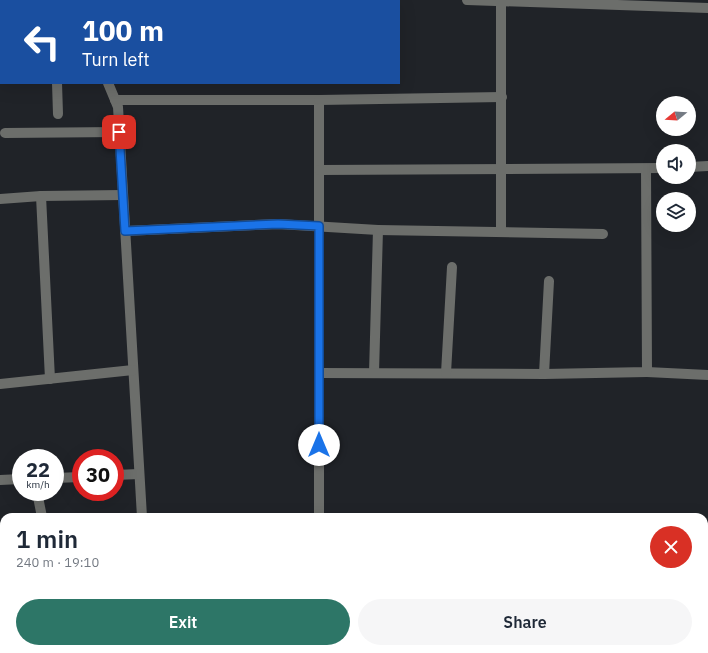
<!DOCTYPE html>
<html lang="en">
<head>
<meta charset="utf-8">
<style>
  :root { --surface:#fff; --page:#f6f6f7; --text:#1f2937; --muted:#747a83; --accent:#2d7667 }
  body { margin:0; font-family:"IBM Plex Sans",sans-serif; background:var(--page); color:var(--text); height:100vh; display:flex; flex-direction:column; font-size:15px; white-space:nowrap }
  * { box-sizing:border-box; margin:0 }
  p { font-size:13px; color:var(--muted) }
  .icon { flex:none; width:22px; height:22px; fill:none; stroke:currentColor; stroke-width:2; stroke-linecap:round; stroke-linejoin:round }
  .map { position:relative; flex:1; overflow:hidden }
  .details { position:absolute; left:0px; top:513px; width:708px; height:140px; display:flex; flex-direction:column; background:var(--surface); border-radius:12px 12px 0 0; box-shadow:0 4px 16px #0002 }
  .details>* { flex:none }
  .hud { position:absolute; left:0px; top:0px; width:400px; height:84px; box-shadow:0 4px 16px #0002; background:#1a4fa0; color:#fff; overflow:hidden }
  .needle { width:26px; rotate:252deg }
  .tools { position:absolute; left:656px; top:96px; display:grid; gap:8px }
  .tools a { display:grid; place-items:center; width:40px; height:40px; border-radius:50%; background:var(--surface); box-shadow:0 4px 16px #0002; font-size:20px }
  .speed { position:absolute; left:12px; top:449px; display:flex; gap:8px; font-size:20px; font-weight:700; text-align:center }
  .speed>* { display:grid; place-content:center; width:52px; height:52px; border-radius:50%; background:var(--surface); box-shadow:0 4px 16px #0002; line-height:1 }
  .speed small { font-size:10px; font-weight:400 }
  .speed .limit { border:6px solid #d22; background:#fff; color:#111 }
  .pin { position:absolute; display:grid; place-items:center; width:34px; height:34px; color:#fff; margin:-17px; border-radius:8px; box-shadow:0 2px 6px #0006 }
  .me { position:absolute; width:44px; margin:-22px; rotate:0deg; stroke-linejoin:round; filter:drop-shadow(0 0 3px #0008) }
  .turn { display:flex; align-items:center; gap:14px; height:84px; padding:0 16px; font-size:18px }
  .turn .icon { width:52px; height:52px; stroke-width:2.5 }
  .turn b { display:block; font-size:28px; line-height:34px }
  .round { display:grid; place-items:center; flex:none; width:42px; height:42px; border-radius:21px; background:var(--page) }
  .overview { display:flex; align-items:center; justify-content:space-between; height:68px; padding:0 16px }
  h1 { font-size:24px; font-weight:600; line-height:30px }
  .action { display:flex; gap:8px; margin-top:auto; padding:8px 16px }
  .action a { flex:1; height:46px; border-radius:24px; background:var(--accent); color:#fff; font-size:16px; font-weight:600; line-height:46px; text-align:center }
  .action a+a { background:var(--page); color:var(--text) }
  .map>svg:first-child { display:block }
</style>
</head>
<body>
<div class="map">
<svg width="708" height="653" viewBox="0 0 708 653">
  <rect width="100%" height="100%" fill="#202328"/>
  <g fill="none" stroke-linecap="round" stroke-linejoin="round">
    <!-- minor -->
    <g stroke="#6c6e6b" stroke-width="10">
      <path d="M75 0V1"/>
      <path d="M467 0 708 8"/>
      <path d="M0 79H1"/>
      <path d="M57 83 58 114"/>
      <path d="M108 83 118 107 142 517"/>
      <path d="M115 100H319V517"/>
      <path d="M319 100 502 97"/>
      <path d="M5 133 119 132"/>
      <path d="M689 167 708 166"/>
      <path d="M319 170 663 168"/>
      <path d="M41 196 50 379"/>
      <path d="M0 199 41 196 123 195"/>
      <path d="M378 230 603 234"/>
      <path d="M125 231 278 224 378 230 374 373"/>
      <path d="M501 232V1"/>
      <path d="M647 372 708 375"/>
      <path d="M319 373 544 374 549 281"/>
      <path d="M446 373 452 267"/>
      <path d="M544 374 647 372 646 169"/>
      <path d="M0 384 133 370"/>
      <path d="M115 475 139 474"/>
      <path d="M55 478 81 477"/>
      <path d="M0 480 21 479"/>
      <path d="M37 492 42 517"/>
      <path d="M704 534H708"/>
      <path d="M0 631 4 630"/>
      <path d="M66 649 67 653"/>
      <path d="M158 649 159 653"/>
      <path d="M462 649V653"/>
      <path d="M570 649V653"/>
      <path d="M671 649 672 653"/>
    </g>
  </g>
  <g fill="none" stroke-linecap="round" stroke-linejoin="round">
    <!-- route casing -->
    <g stroke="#114b97" stroke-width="10">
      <path id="route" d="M119 132 125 231 278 224 319 226V445"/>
    </g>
    <!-- route -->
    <use href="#route" stroke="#1a73e8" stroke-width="7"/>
  </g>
</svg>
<div class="tools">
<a><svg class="needle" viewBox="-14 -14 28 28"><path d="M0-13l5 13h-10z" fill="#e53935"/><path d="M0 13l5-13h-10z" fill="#747a83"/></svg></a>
<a><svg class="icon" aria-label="sound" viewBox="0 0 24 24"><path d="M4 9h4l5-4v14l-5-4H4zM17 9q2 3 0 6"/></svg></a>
<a><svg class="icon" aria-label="layers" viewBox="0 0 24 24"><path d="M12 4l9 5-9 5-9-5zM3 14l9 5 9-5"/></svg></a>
</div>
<div class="speed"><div>22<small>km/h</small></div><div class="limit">30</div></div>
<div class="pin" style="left:119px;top:132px;background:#d93025"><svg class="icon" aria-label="arrive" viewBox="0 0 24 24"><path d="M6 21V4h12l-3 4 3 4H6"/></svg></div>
<svg class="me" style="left:319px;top:445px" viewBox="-20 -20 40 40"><circle r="19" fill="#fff"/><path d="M0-13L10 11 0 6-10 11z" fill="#1a73e8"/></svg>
<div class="hud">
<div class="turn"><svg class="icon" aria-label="left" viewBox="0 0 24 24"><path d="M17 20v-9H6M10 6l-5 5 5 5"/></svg><div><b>100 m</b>Turn left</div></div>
</div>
<section class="details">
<div class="overview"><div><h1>1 min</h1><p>240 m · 19:10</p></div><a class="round" style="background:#d93025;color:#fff"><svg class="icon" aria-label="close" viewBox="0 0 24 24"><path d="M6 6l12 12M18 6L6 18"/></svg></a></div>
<div class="action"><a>Exit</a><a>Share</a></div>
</section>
</div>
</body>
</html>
